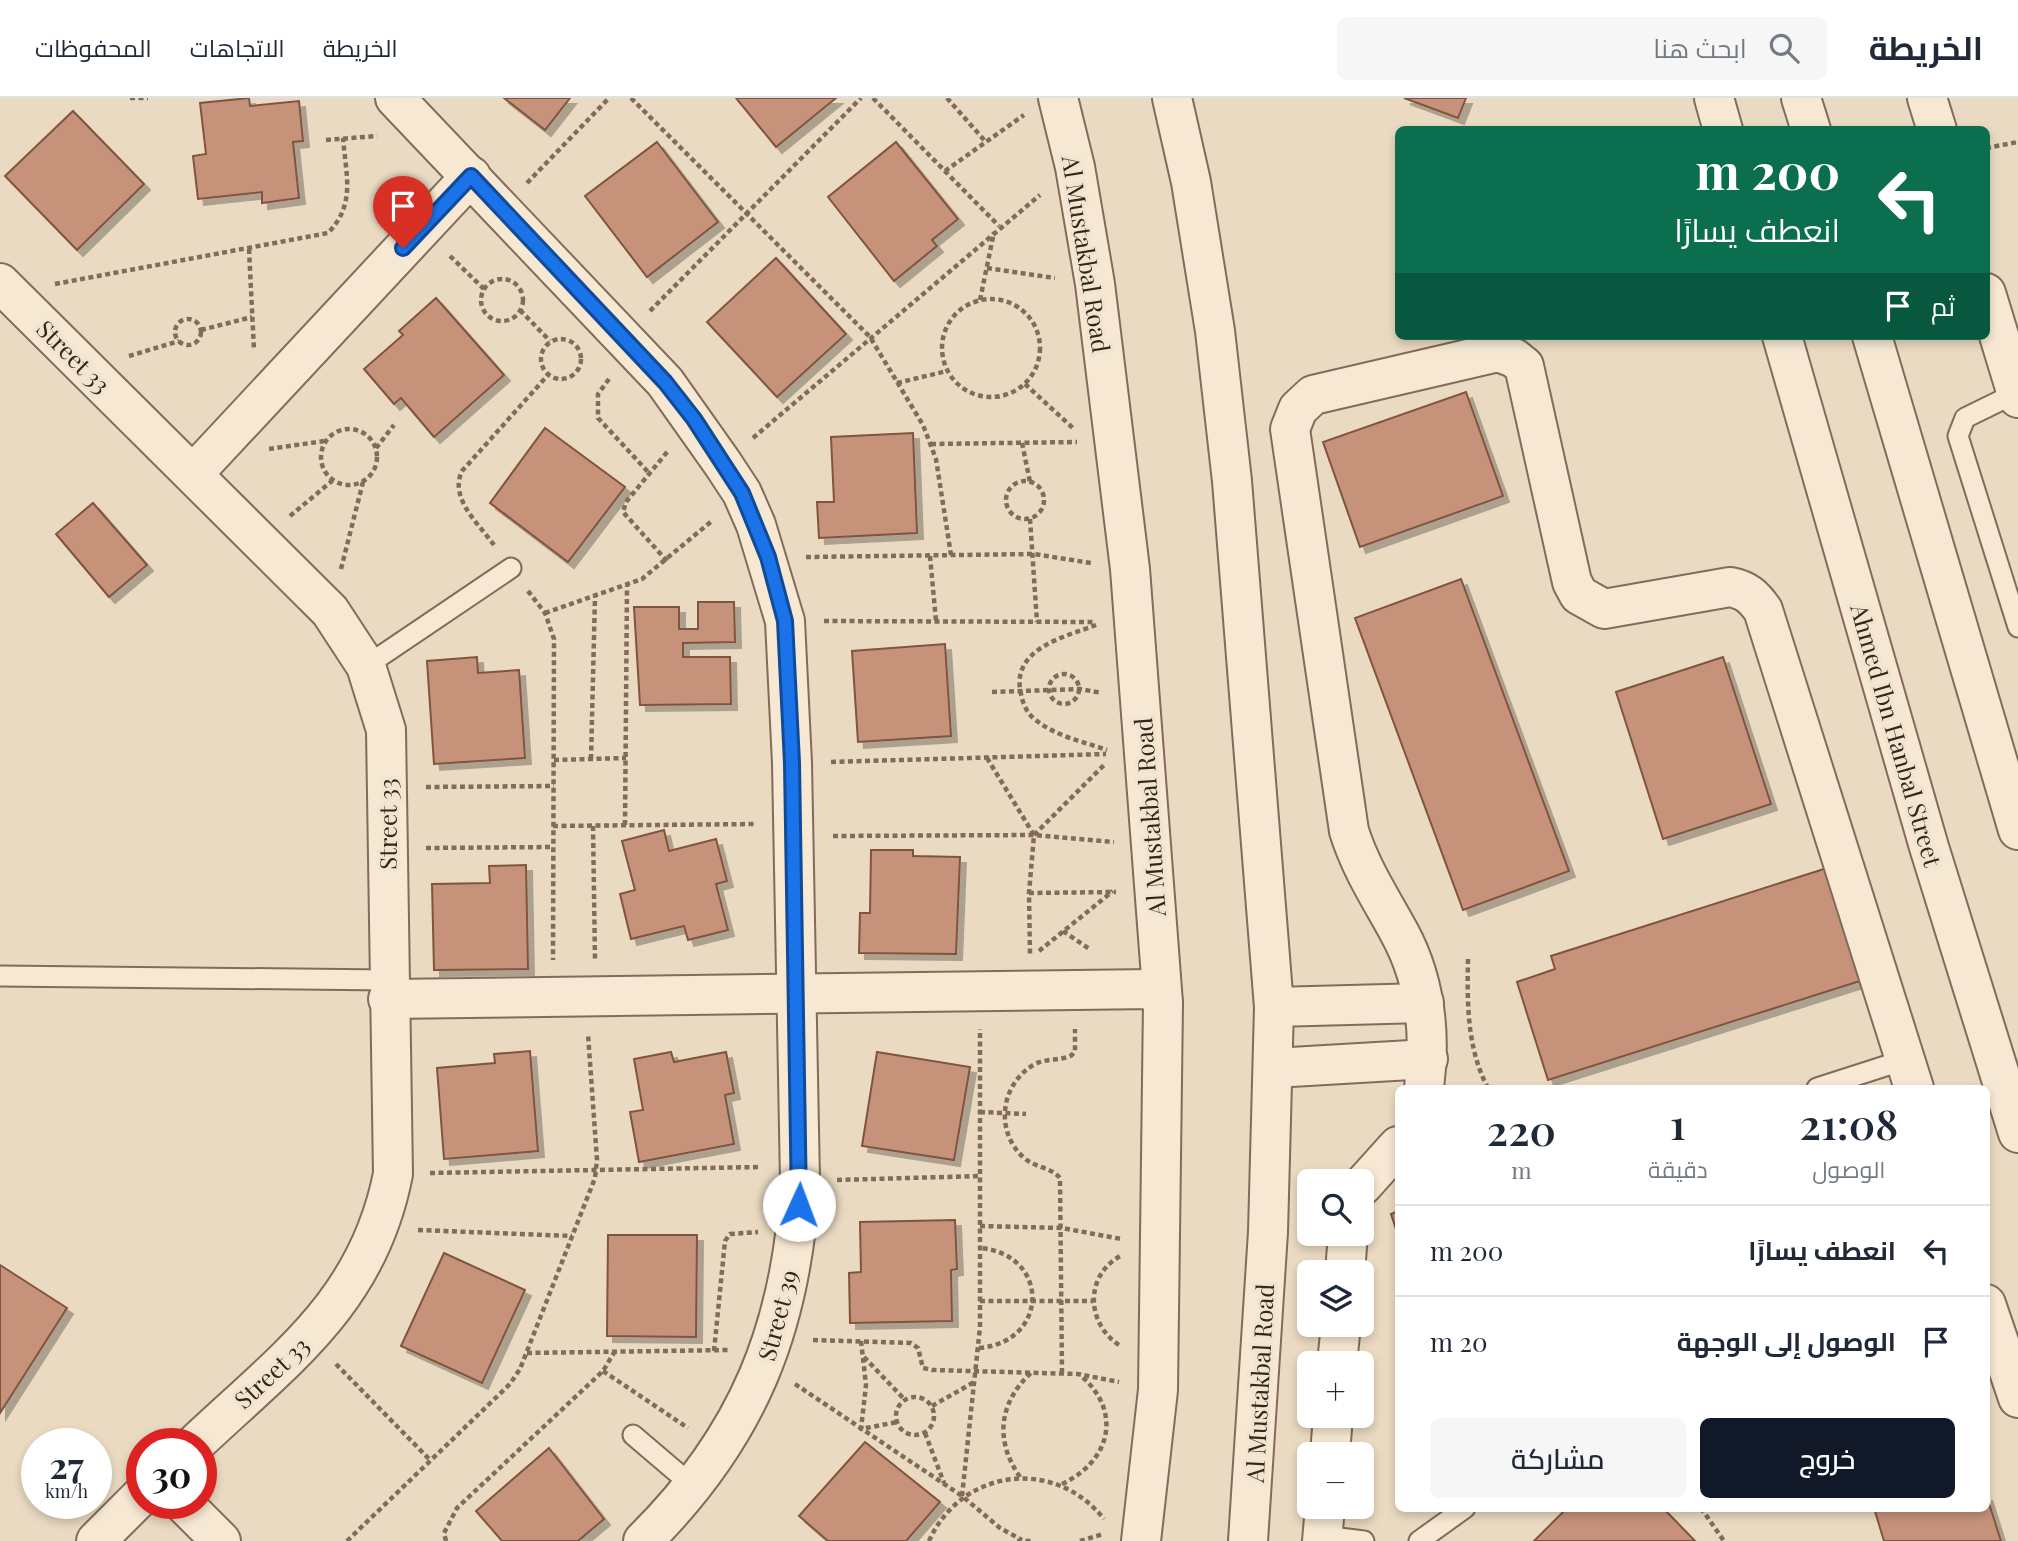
<!DOCTYPE html>
<html lang="ar">
<head>
<meta charset="utf-8">
<style>
  :root { --surface:#fff; --page:#f6f6f7; --text:#1f2937; --muted:#747a83; --line:#e0e1e3; --accent:#111827 }
  body { margin:0; font-family:"Playfair Display",Cairo,serif; background:var(--page); color:var(--text); direction:rtl; height:100vh; display:flex; flex-direction:column; font-size:26px; white-space:nowrap }
  * { box-sizing:border-box; margin:0 }
  p { font-size:23px; color:var(--muted) }
  .icon { flex:none; width:38px; height:38px; fill:none; stroke:currentColor; stroke-width:2; stroke-linecap:round; stroke-linejoin:round }
  .map { position:relative; flex:1; overflow:hidden; direction:ltr }
  .details { position:absolute; left:1395px; top:987px; width:595px; height:427px; display:flex; flex-direction:column; background:var(--surface); border-radius:10px; box-shadow:0 4px 10px #0003; direction:rtl }
  .details>* { flex:none }
  .banner { position:absolute; left:1395px; top:28px; width:595px; height:214px; border-radius:10px; box-shadow:0 4px 10px #0003; direction:rtl; background:#0b6e4f; color:#fff; overflow:hidden }
  .tools { position:absolute; left:1297px; top:1071px; display:grid; gap:14px }
  .tools a { display:grid; place-items:center; width:77px; height:77px; border-radius:10px; background:var(--surface); box-shadow:0 4px 10px #0003; font-size:35px }
  .speed { position:absolute; left:21px; top:1330px; display:flex; gap:14px; font-size:35px; font-weight:700; text-align:center }
  .speed>* { display:grid; place-content:center; width:91px; height:91px; border-radius:50%; background:var(--surface); box-shadow:0 4px 10px #0003; line-height:1 }
  .speed small { font-size:18px; font-weight:400 }
  .speed .limit { border:10px solid #d22; background:#fff; color:#111 }
  .pin { position:absolute; display:grid; place-items:center; width:60px; height:60px; color:#fff; margin:-72px -30px; border-radius:50% 50% 50% 0; rotate:-45deg; box-shadow:0 0 7px #0007 }
  .pin .icon { rotate:45deg }
  .me { position:absolute; width:77px; margin:-38px; rotate:2deg; stroke-linejoin:round; filter:drop-shadow(0 0 5px #0008) }
  .turn { display:flex; align-items:center; gap:24px; height:147px; padding:0 35px; font-size:32px }
  .turn .icon { width:91px; height:91px; stroke-width:2.5 }
  .turn b { display:block; font-size:49px; line-height:60px }
  .then { display:flex; align-items:center; height:66px; padding:0 35px; background:#0003; gap:14px; font-size:26px }
  .eta { display:flex; justify-content:space-evenly; align-items:center; height:119px; text-align:center }
  .eta b { font-size:42px; font-weight:600; line-height:49px }
  .primary-button { display:flex; gap:14px; margin-top:auto; padding:14px 35px }
  .primary-button a { flex:1; height:80px; border-radius:10px; background:var(--accent); color:#fff; font-size:28px; font-weight:600; line-height:80px; text-align:center }
  .primary-button a+a { background:var(--page); color:var(--text) }
  ul { padding:0; list-style:none }
  li { display:flex; align-items:center; gap:21px; height:91px; padding:0 35px; border-top:2px solid var(--line) }
  li div { flex:1 }
  li b { display:block; font-size:26px }
  li em { font-style:normal }
  header { display:flex; align-items:center; gap:42px; box-sizing:border-box; height:98px; padding:0 35px; background:var(--surface); border-bottom:2px solid var(--line) }
  header strong { font-size:33px }
  nav { display:flex; gap:38px; margin-inline-start:auto; font-size:24px }
  .search { width:490px; height:63px; background:var(--page); display:flex; align-items:center; gap:18px; box-sizing:border-box; padding:0 24px; border-radius:10px; color:var(--muted); font-size:26px }
  .map>svg:first-child { display:block }
</style>
</head>
<body>
<header>
<strong>الخريطة</strong>
<div class="search"><svg class="icon" aria-label="search" viewBox="0 0 24 24"><circle cx="10" cy="10" r="6"/><path d="M15 15l6 6"/></svg>ابحث هنا</div>
<nav><a>الخريطة</a><a>الاتجاهات</a><a>المحفوظات</a></nav>
</header>
<div class="map">
<svg width="2018" height="1443" viewBox="0 0 2018 1443">
  <defs>
    <filter id="shadow"><feDropShadow dx="6" dy="6" stdDeviation="0" flood-color="#0004"/></filter>
  </defs>
  <rect width="100%" height="100%" fill="#eadac1"/>
  <!-- building -->
  <g fill="#c69279" stroke="#805441" stroke-width="2" filter="url(#shadow)">
    <path d="M249 0 250 8 299 3 303 43 293 44 299 100 262 105V94L198 101 193 58 206 56 200 5Z"/>
    <path d="M504 0H570L545 32Z"/>
    <path d="M736 0H836L776 49Z"/>
    <path d="M1404 0H1466L1458 20Z"/>
    <path d="M73 13 144 86 77 152 5 78Z"/>
    <path d="M657 44 718 124 647 179 585 98Z"/>
    <path d="M896 44 958 121 932 142 937 148 894 183 828 99Z"/>
    <path d="M776 160 846 236 777 299 707 224Z"/>
    <path d="M436 200 504 277 434 339 401 300 394 306 364 271 403 237 399 233Z"/>
    <path d="M1466 294 1503 398 1360 449 1323 344Z"/>
    <path d="M545 330 625 389 568 464 490 405Z"/>
    <path d="M913 335 917 435 819 440 817 404H834L831 339Z"/>
    <path d="M93 405 147 467 109 499 56 436Z"/>
    <path d="M1461 481 1569 773 1463 812 1355 520Z"/>
    <path d="M698 504H734L735 544 683 545V559H730L731 606 640 607 634 509H679V531H698Z"/>
    <path d="M945 546 951 638 858 644 852 553Z"/>
    <path d="M477 559 478 575 519 572 525 660 434 666 427 563Z"/>
    <path d="M1723 559 1771 706 1663 741 1616 594Z"/>
    <path d="M664 732 669 753 716 741 727 783 716 786 728 832 688 842 684 828 631 841 620 796 635 792 622 743Z"/>
    <path d="M871 752H913V758L960 759 956 856 859 855 860 815H870Z"/>
    <path d="M526 767 528 871 434 872 432 786 490 785 489 768Z"/>
    <path d="M1827 770 1863 882 1548 982 1517 884 1555 871 1551 858Z"/>
    <path d="M530 953 538 1053 444 1061 437 970 495 965 494 956Z"/>
    <path d="M671 954 674 964 726 954 734 995 725 997 734 1046 639 1064 630 1014 643 1012 634 961Z"/>
    <path d="M877 954 970 969 954 1062 862 1048Z"/>
    <path d="M1398 1113V1137L1391 1116Z"/>
    <path d="M955 1122 957 1171 951 1172 952 1223 850 1225 849 1175 861 1174 860 1124Z"/>
    <path d="M608 1137H697L696 1239 607 1238Z"/>
    <path d="M444 1155 525 1192 482 1285 401 1248Z"/>
    <path d="M0 1167 67 1210 0 1315Z"/>
    <path d="M865 1344 940 1404 906 1443H828L799 1418Z"/>
    <path d="M549 1350 604 1421 578 1443H502L476 1413Z"/>
    <path d="M1986 1396 2001 1443H1884L1874 1410H1986Z"/>
    <path d="M1567 1410H1663L1695 1443H1534Z"/>
  </g>
  <g fill="none" stroke-linecap="round" stroke-linejoin="round">
    <!-- service casing -->
    <g stroke="#826b5a" stroke-width="23">
      <g id="service">
        <path d="M2016 295 1965 320 1958 338 2018 529"/>
        <path d="M366 568 511 470"/>
        <path d="M0 878 388 882"/>
        <path d="M1817 990 1904 962"/>
        <path d="M633 1337 694 1389"/>
        <path d="M1323 1438 1364 1443"/>
        <path d="M1419 1443 1465 1410"/>
      </g>
    </g>
    <!-- minor casing -->
    <g stroke="#826b5a" stroke-width="42">
      <g id="minor">
        <path d="M395 0 665 284 723 366 742 395 756 427 785 523 792 665 800 1083C792 1230 748 1339 643 1443"/>
        <path d="M1927 0 1937 32"/>
        <path d="M0 185 330 513 366 568 386 632 393 1076C368 1204 285 1261 195 1346"/>
        <path d="M1986 195 2018 300"/>
        <path d="M193 376 471 78"/>
        <path d="M388 901 1153 891 1163 905"/>
        <path d="M1274 909 1424 905"/>
        <path d="M1274 970 1428 961"/>
        <path d="M1424 990C1431 936 1426 883 1399 834 1380 799 1361 771 1349 733L1290 331 1298 311 1313 297 1498 254 1514 260 1524 268 1572 484 1579 497 1604 511 1730 489C1746 492 1753 498 1763 512L1914 990"/>
        <path d="M1362 1088 1398 1048"/>
        <path d="M1345 1174 1348 1136"/>
        <path d="M1986 1206 2018 1300"/>
        <path d="M1337 1265 1341 1227"/>
        <path d="M1330 1356 1333 1318"/>
        <path d="M183 1405 221 1443"/>
        <path d="M96 1443 142 1397"/>
        <path d="M1322 1443 1325 1409"/>
      </g>
    </g>
    <!-- tertiary casing -->
    <g stroke="#826b5a" stroke-width="42">
      <g id="tertiary">
        <path d="M1058 0 1075 69 1095 186 1130 471 1163 905 1158 1292 1141 1443"/>
        <path d="M1172 0 1191 84 1215 233 1232 383 1274 909 1268 1134 1248 1443"/>
        <path d="M1714 0 1723 32"/>
        <path d="M1801 0 1811 32"/>
        <path d="M1782 238 1929 749 2018 1035"/>
        <path d="M1872 238 2018 732"/>
      </g>
    </g>
    <!-- path -->
    <g stroke="#826b5a" stroke-width="4.5" stroke-dasharray="5 3.5" stroke-linecap="butt">
      <path d="M130 0H148"/>
      <path d="M631 0 870 239 923 327 936 361 951 457"/>
      <path d="M873 0 999 128"/>
      <path d="M947 0 985 43"/>
      <path d="M326 42 377 38"/>
      <path d="M1986 50 2018 44"/>
      <path d="M945 73 1024 17"/>
      <path d="M527 85 609 0"/>
      <path d="M249 151 254 252"/>
      <path d="M450 158 484 191"/>
      <path d="M987 170 1055 180"/>
      <circle cx="502" cy="202" r="21"/>
      <path d="M55 186 328 135C356 106 346 78 343 40"/>
      <circle cx="991" cy="250" r="49"/>
      <path d="M980 202 994 134"/>
      <path d="M520 212 550 243"/>
      <path d="M650 213 861 0"/>
      <circle cx="188" cy="234" r="13"/>
      <path d="M201 232 252 219"/>
      <circle cx="561" cy="261" r="20"/>
      <path d="M129 258 179 243"/>
      <path d="M609 281 598 296V320L650 376"/>
      <path d="M897 285 947 273"/>
      <path d="M1025 286 1074 331"/>
      <circle cx="349" cy="359" r="28"/>
      <path d="M753 340 1040 97"/>
      <path d="M1022 345 1030 384"/>
      <path d="M931 346 1077 344"/>
      <path d="M376 350 394 327"/>
      <path d="M269 351 324 343"/>
      <circle cx="1025" cy="402" r="19"/>
      <path d="M290 418 332 383"/>
      <path d="M1030 421 1037 524"/>
      <path d="M494 447C478 425 449 400 462 373L548 277"/>
      <path d="M930 458 936 523"/>
      <path d="M806 459 1034 456 1091 465"/>
      <path d="M667 463 623 414 626 404 668 353"/>
      <path d="M341 471 363 384"/>
      <path d="M528 493 545 515 554 541 553 862"/>
      <path d="M545 515 642 481 713 422"/>
      <path d="M824 523 1096 524"/>
      <path d="M1096 527C1064 539 1010 551 1021 596 1023 607 1028 617 1037 623 1056 638 1084 644 1107 652"/>
      <circle cx="1064" cy="591" r="15"/>
      <path d="M992 594 1080 591 1102 595"/>
      <path d="M987 660 1034 737 1029 795 1030 856"/>
      <path d="M591 661 595 498"/>
      <path d="M554 662 626 660"/>
      <path d="M831 664 1106 656"/>
      <path d="M426 689 554 688"/>
      <path d="M625 727 627 488"/>
      <path d="M553 728 757 726"/>
      <path d="M593 728 595 862"/>
      <path d="M1034 737 1106 665"/>
      <path d="M833 738 1034 737 1114 744"/>
      <path d="M426 750 553 749"/>
      <path d="M1029 795 1116 794"/>
      <path d="M1063 833 1091 852"/>
      <path d="M1039 853 1113 793"/>
      <path d="M1468 861C1467 905 1467 951 1488 990"/>
      <path d="M980 1014 1026 1016"/>
      <path d="M430 1075 760 1069"/>
      <path d="M837 1082 979 1078"/>
      <path d="M980 1128 1062 1130 1121 1141"/>
      <path d="M418 1132 572 1138"/>
      <path d="M980 1203H1093"/>
      <path d="M813 1242 911 1245 918 1250 923 1270 932 1272 1078 1276 1119 1284"/>
      <path d="M861 1243 866 1287 861 1331 897 1324"/>
      <path d="M1119 1247C1086 1225 1084 1177 1122 1157"/>
      <path d="M979 1250C1050 1244 1050 1156 980 1150"/>
      <path d="M714 1253 725 1143 730 1136 758 1134"/>
      <path d="M527 1255 729 1252"/>
      <path d="M864 1259 905 1302"/>
      <path d="M336 1266 431 1363"/>
      <path d="M603 1273 688 1330"/>
      <path d="M1062 1275 1060 1080C1051 1069 1035 1070 1023 1059 994 1032 1001 985 1035 966 1047 960 1061 963 1072 957L1075 953V931"/>
      <path d="M795 1286 962 1398 1000 1430 1022 1442"/>
      <circle cx="915" cy="1318" r="19"/>
      <path d="M932 1308 976 1283"/>
      <path d="M925 1335 944 1385"/>
      <path d="M1020 1379C994 1342 999 1304 1032 1274"/>
      <path d="M1062 1386C1111 1363 1123 1313 1080 1277"/>
      <path d="M962 1398 980 1229V931"/>
      <path d="M1701 1410 1724 1443"/>
      <path d="M347 1443 510 1286 520 1271 595 1080 597 1062 588 936"/>
      <path d="M446 1443 444 1435 457 1410 603 1273 615 1253"/>
      <path d="M929 1443C961 1371 1054 1358 1104 1421"/>
      <path d="M1017 1443H1032"/>
      <path d="M1080 1443 1103 1436"/>
    </g>
    <!-- service -->
    <use href="#service" stroke="#f6e8d3" stroke-width="19"/>
    <!-- minor -->
    <use href="#minor" stroke="#f6e8d3" stroke-width="38"/>
    <!-- tertiary -->
    <use href="#tertiary" stroke="#f6e8d3" stroke-width="38"/>
  </g>
  <g fill="none" stroke-linecap="round" stroke-linejoin="round">
    <!-- route casing -->
    <g stroke="#114b97" stroke-width="18">
      <path id="route" d="M403 150 471 78 665 284 694 321 742 395 768 459 785 523 792 665 799 1107"/>
    </g>
    <!-- route -->
    <use href="#route" stroke="#1a73e8" stroke-width="12"/>
  </g>
  <g text-anchor="middle" dominant-baseline="central" stroke-width="7" stroke-linejoin="round" paint-order="stroke">
    <!-- street labels -->
    <g font-size="24" fill="#33261d" stroke="#f2e5d0">
      <text transform="translate(1087 156) rotate(81)">Al Mustakbal Road</text>
      <text transform="translate(74 258) rotate(45)">Street 33</text>
      <text transform="translate(1897 637) rotate(74)">Ahmed Ibn Hanbal Street</text>
      <text transform="translate(1149 719) rotate(-94)">Al Mustakbal Road</text>
      <text transform="translate(387 726) rotate(-90)">Street 33</text>
      <text transform="translate(777 1217) rotate(-75)">Street 39</text>
      <text transform="translate(271 1274) rotate(-43)">Street 33</text>
      <text transform="translate(1259 1285) rotate(-87)">Al Mustakbal Road</text>
    </g>
  </g>
</svg>
<div class="tools">
<a><svg class="icon" aria-label="search" viewBox="0 0 24 24"><circle cx="10" cy="10" r="6"/><path d="M15 15l6 6"/></svg></a>
<a><svg class="icon" aria-label="layers" viewBox="0 0 24 24"><path d="M12 4l9 5-9 5-9-5zM3 14l9 5 9-5"/></svg></a>
<a>+</a>
<a>−</a>
</div>
<div class="speed"><div>27<small>km/h</small></div><div class="limit">30</div></div>
<div class="pin" style="left:403px;top:150px;background:#d93025"><svg class="icon" aria-label="arrive" viewBox="0 0 24 24"><path d="M6 21V4h12l-3 4 3 4H6"/></svg></div>
<svg class="me" style="left:799px;top:1107px" viewBox="-20 -20 40 40"><circle r="19" fill="#fff"/><path d="M0-13L10 11 0 6-10 11z" fill="#1a73e8"/></svg>
<div class="banner">
<div class="turn"><svg class="icon" aria-label="left" viewBox="0 0 24 24"><path d="M17 20v-9H6M10 6l-5 5 5 5"/></svg><div><b>200 m</b>انعطف يسارًا</div></div>
<div class="then">ثم<svg class="icon" aria-label="arrive" viewBox="0 0 24 24"><path d="M6 21V4h12l-3 4 3 4H6"/></svg></div>
</div>
<section class="details">
<div class="eta">
<div><b>21:08</b><p>الوصول</p></div>
<div><b>1</b><p>دقيقة</p></div>
<div><b>220</b><p>m</p></div>
</div>
<ul>
<li><svg class="icon" aria-label="left" viewBox="0 0 24 24"><path d="M17 20v-9H6M10 6l-5 5 5 5"/></svg><div><b>انعطف يسارًا</b></div><em>200 m</em></li>
<li><svg class="icon" aria-label="arrive" viewBox="0 0 24 24"><path d="M6 21V4h12l-3 4 3 4H6"/></svg><div><b>الوصول إلى الوجهة</b></div><em>20 m</em></li>
</ul>
<div class="primary-button"><a>خروج</a><a>مشاركة</a></div>
</section>
</div>
</body>
</html>
